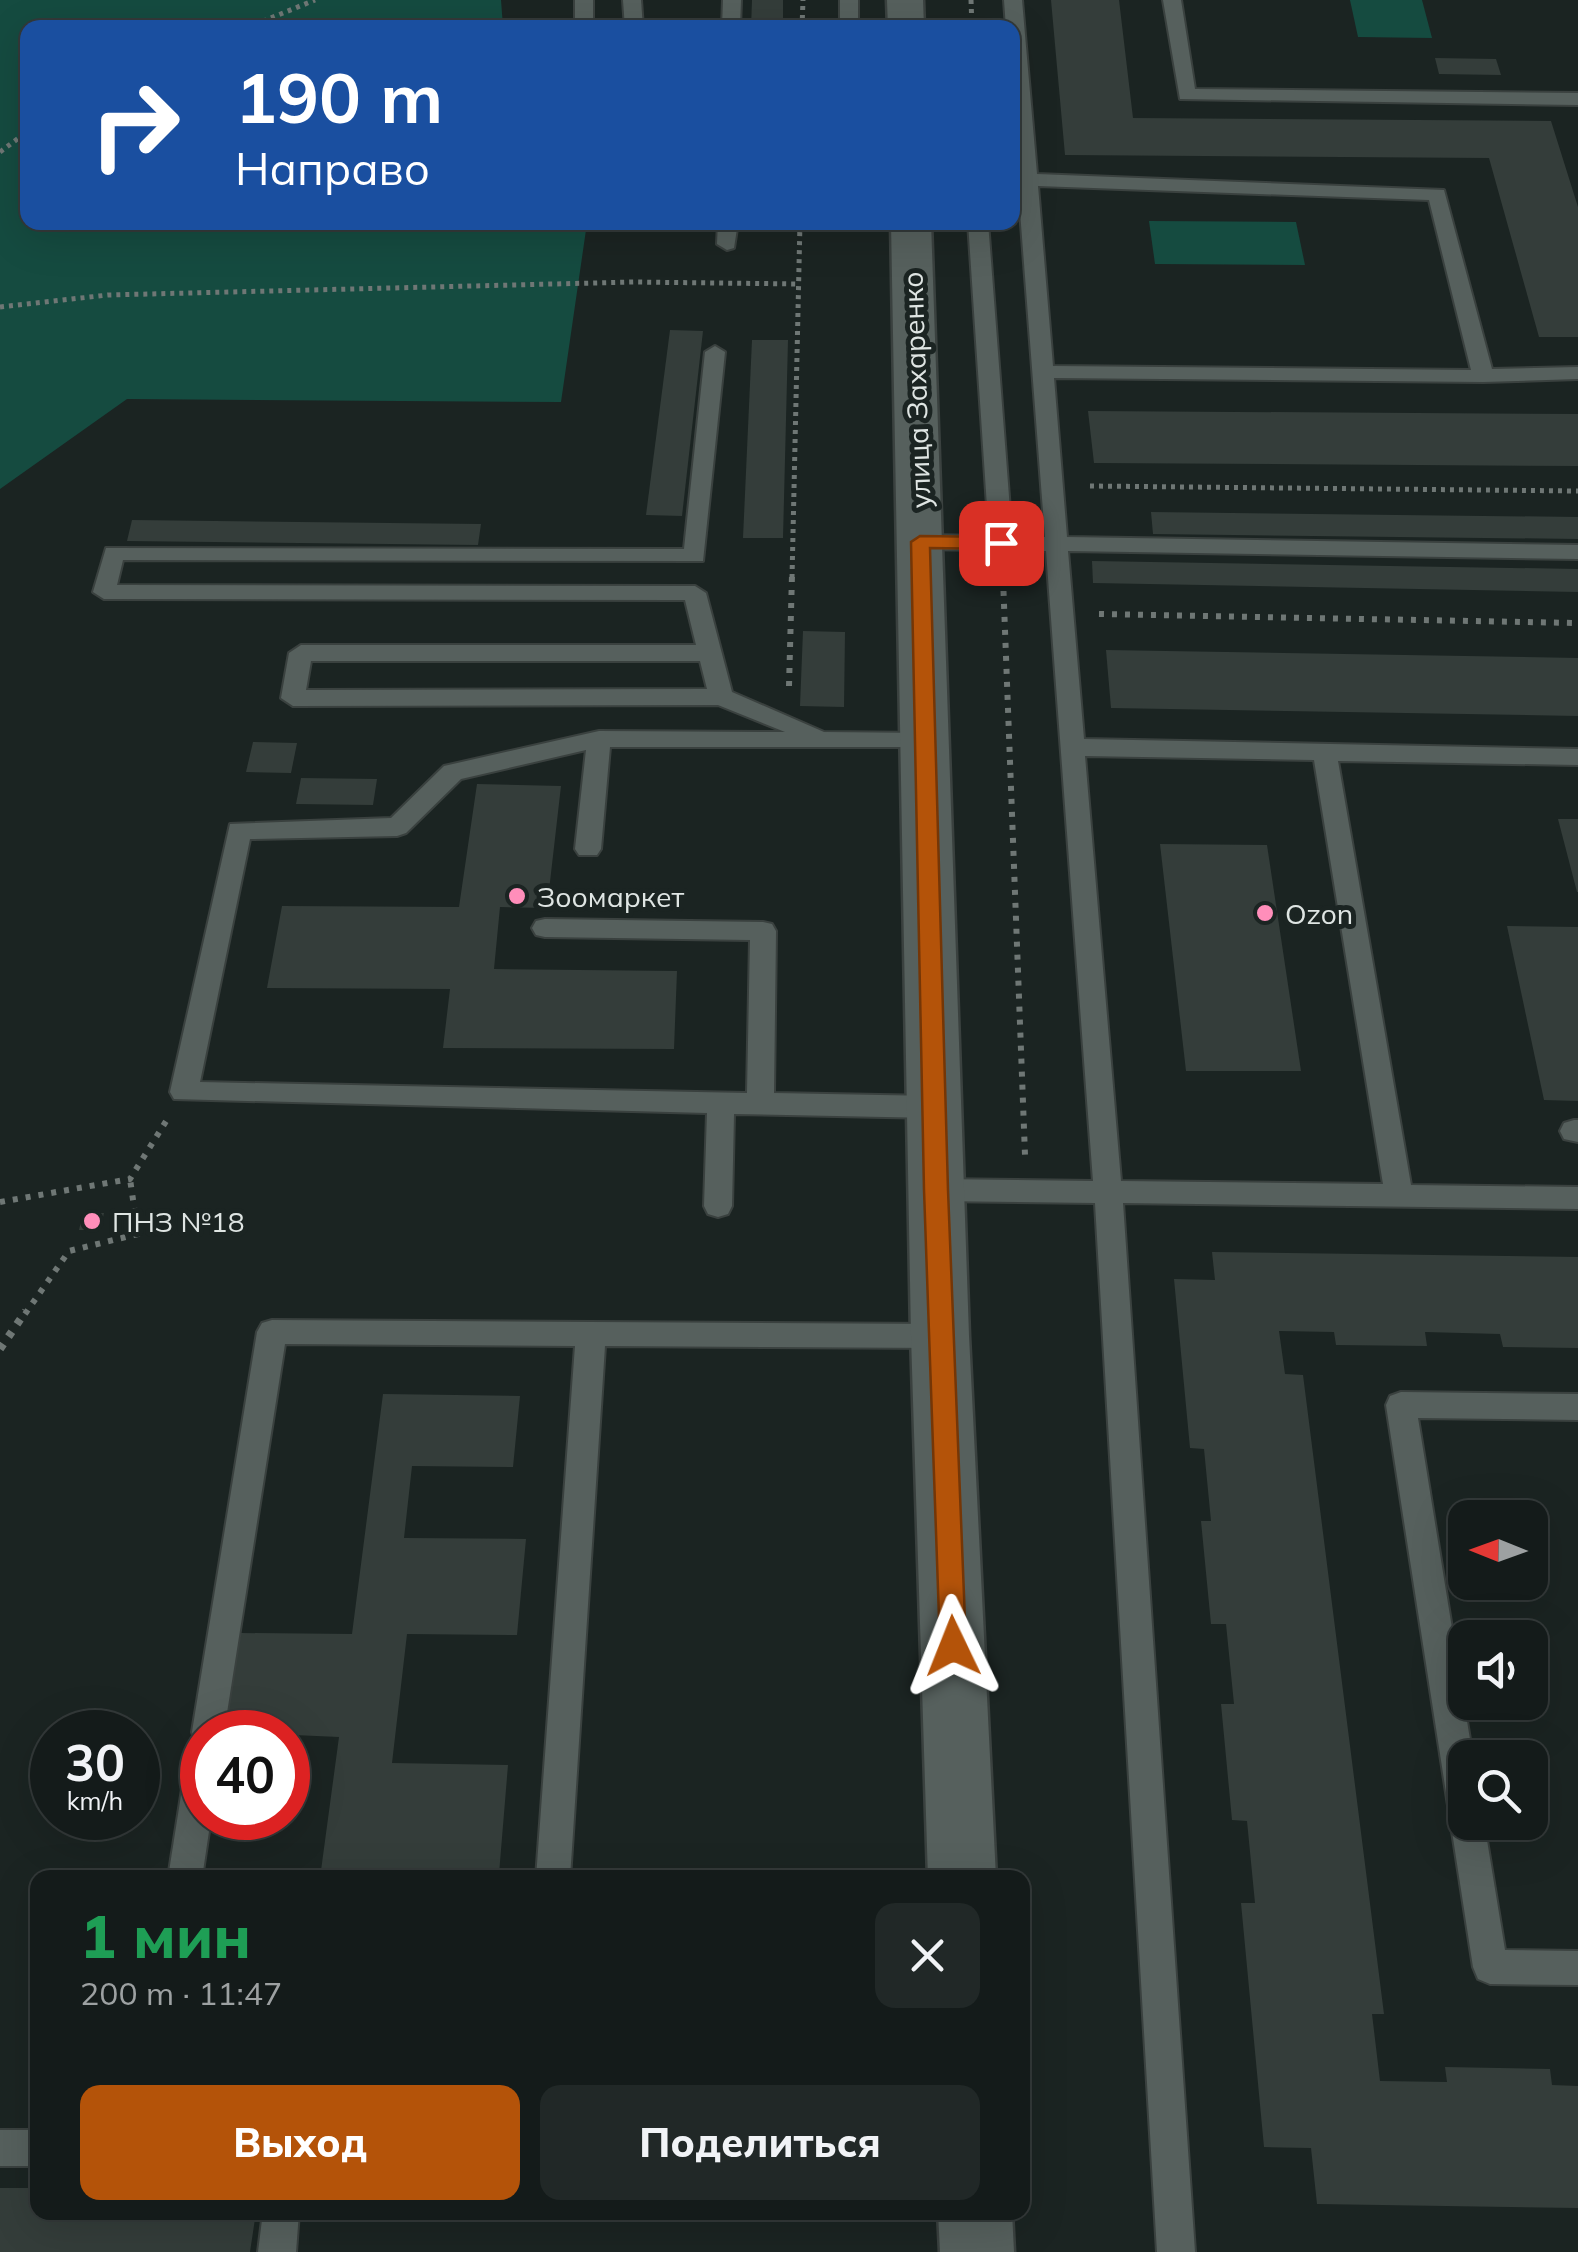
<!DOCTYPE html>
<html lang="ru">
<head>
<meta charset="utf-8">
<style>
  :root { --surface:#141b1a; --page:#212827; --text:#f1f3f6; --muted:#9da1a2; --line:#333939; --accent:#b45309 }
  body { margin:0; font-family:Mulish,sans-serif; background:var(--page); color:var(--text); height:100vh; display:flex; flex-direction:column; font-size:38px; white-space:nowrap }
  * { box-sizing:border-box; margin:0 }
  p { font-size:32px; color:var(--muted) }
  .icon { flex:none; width:55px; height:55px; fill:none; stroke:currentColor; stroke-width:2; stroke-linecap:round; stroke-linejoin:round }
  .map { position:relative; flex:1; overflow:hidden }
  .side { position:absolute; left:30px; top:1870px; width:1000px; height:350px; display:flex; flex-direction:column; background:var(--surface); border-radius:20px; box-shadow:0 10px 40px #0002,0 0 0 2px var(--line) }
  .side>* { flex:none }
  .top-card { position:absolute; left:20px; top:20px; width:1000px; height:210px; border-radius:20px; box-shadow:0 10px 40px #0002,0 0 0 2px var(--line); background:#1a4fa0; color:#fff; overflow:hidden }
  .needle { width:65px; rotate:271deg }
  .buttons { position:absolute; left:1448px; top:1500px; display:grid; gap:20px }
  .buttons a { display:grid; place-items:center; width:100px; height:100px; border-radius:20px; background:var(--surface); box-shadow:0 10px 40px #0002,0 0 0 2px var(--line); font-size:50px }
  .speed { position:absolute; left:30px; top:1710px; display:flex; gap:20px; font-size:50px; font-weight:700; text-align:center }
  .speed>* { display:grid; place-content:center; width:130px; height:130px; border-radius:50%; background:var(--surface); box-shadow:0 10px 40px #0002,0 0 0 2px var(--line); line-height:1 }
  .speed small { font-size:25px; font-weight:400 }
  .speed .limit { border:15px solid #d22; background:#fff; color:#111 }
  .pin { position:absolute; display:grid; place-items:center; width:85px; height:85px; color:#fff; margin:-42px; border-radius:20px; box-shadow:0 5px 15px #0006 }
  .me { position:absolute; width:110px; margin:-55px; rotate:358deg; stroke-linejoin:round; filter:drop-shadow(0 0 8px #0008) }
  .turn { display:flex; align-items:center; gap:35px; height:210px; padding:0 50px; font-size:45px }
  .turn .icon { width:130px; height:130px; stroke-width:2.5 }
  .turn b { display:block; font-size:70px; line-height:85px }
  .round { display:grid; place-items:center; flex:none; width:105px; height:105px; border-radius:20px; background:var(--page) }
  .overview { display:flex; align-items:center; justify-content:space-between; height:170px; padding:0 50px }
  h1 { font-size:60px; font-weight:800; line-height:75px; color:#1e9e55 }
  .action { display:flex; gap:20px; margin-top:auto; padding:20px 50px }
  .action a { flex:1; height:115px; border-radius:20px; background:var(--accent); color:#fff; font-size:40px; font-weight:800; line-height:115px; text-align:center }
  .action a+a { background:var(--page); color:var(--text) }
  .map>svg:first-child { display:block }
</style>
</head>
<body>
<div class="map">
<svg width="1578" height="2252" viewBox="0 0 1578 2252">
  <rect width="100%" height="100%" fill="#1b2422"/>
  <!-- green -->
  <g fill="#154b40">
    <path d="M0 0H501L503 27 28 28V222L587 223 561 402 127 399 0 489Z"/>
    <path d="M1350 0H1422L1432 38 1358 37Z"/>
    <path d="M1149 221 1296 222 1305 265 1155 264Z"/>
  </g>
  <!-- building -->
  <g fill="#343d3a">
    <path d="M752 0H783V28H751Z"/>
    <path d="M1051 0H1119L1133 118 1551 121 1578 207V337H1539L1489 158 1065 155Z"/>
    <path d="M1435 58 1496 59 1501 75 1439 74Z"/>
    <path d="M670 330 703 331 682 516 646 515Z"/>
    <path d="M752 340H788L783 538H743Z"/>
    <path d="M1088 411 1578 414V466L1094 463Z"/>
    <path d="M1151 512 1578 517V539L1153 534Z"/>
    <path d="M132 520 481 524 478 545 127 541Z"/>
    <path d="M1092 561 1578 569V592L1093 583Z"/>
    <path d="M803 631 845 632 844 707 800 706Z"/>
    <path d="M1106 650 1578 658V716L1111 708Z"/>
    <path d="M253 742 297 743 291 773 246 772Z"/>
    <path d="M301 778 377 779 373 805 296 804Z"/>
    <path d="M477 784 561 786 547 908 500 907 494 969 677 971 674 1049 443 1048 450 989 267 988 282 906 459 907Z"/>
    <path d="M1558 819H1578V892H1577Z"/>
    <path d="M1160 844 1267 845 1301 1071H1186Z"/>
    <path d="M1507 926 1578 927V1101L1544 1100Z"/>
    <path d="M83 1213H104L100 1230H79Z"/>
    <path d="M1212 1252 1578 1257V1348L1503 1347 1500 1334 1425 1332 1427 1346 1336 1345 1334 1332 1279 1331 1285 1374 1303 1375 1384 2014H1372L1380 2081 1447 2082 1445 2067 1550 2069 1552 2085 1578 2086V2208L1317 2204 1311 2148 1264 2147 1241 1903H1255L1247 1821 1232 1820 1221 1704H1234L1226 1624H1211L1201 1521H1211L1204 1449 1190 1448 1174 1279 1215 1280Z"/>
    <path d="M383 1394 520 1396 513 1467 412 1466 404 1538 526 1539 517 1635 407 1634 392 1763 508 1765 499 1874 383 1873 382 1878H320L339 1737 224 1732 241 1633 352 1634Z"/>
    <path d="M0 2188H38V2212H256L250 2252H0Z"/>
  </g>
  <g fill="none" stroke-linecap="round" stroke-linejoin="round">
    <!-- service casing -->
    <g stroke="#3a413f" stroke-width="4">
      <g id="service">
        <rect x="575" y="0" width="18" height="28"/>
        <path d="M623 0H641L643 28H625Z"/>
        <path d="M723 0H741L740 28H722Z"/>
        <rect x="840" y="0" width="18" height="28"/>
        <path d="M1004 0H1022L1037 174 1444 190 1492 369 1578 367V379L1483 382 1054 378 1067 537 1578 545V559L1068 551 1084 739 1578 749V765L1338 761 1411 1185 1578 1187V1209L1123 1203 1195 2252H1157L1095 1203 936 1201 926 1198 922 1190 926 1182 936 1179 1093 1181 1046 551 921 549 910 542 921 535 989 536 968 222H988L1012 536 1045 537 1018 185H1012V173H1017L1012 28H1006ZM1038 186 1429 200 1471 370 1053 366ZM1085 756 1314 760 1383 1184 1121 1181Z"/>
        <path d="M1163 0H1181L1195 89 1578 93V105L1180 99Z"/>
        <path d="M718 222H738L734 248 727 250 717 244Z"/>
        <path d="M715 346 725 352 703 561 123 560 117 585 695 586 706 593 732 692 824 732 925 733 934 735 937 741 934 747H610L601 849 597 855H579L575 849 586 750 461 779 406 833 397 836 250 839 200 1082 747 1093 750 940 545 937 536 935 532 928 536 921 545 919 763 922 772 924 776 931 774 1093 934 1096 944 1100 948 1107 944 1114 934 1118 734 1114 732 1206 728 1214 718 1217 708 1214 704 1206 707 1113 174 1099 170 1092 230 824 391 818 444 766 599 731 785 732 718 705 293 706 281 698 289 653 301 645H696L685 600 104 599 93 592 106 548 684 549 705 352ZM311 661H700L707 689 306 690Z"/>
        <path d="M1574 1120H1578V1142L1564 1139 1560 1131 1564 1123Z"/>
        <path d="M272 1320 940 1324 950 1327 955 1336 950 1345 940 1348 605 1346 570 1878H536L575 1346 285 1344 224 1732H202V1745L196 1743 192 1732 257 1332 262 1323Z"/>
        <path d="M1401 1392 1578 1394V1420L1418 1418 1473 1758H1465V1822H1484L1505 1950 1578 1951V1985L1490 1984 1478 1979 1473 1967 1386 1405 1390 1396Z"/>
        <path d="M202 1755V1818H211L202 1878H168L185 1770 190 1759Z"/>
        <rect x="0" y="2130" width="38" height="36"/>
        <path d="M263 2212H299L296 2252H258Z"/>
      </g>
    </g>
    <!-- tertiary casing -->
    <g stroke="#3a413f" stroke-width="5">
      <g id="tertiary">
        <path d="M887 0H923L924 28H888Z"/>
        <path d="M891 222H931L969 1336 996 1878H928L911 1336Z"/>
        <path d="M938 2212H1012L1014 2252H940Z"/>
      </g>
    </g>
    <!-- path-far2 -->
    <g stroke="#6f7775" stroke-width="5" stroke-dasharray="4 5" stroke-linecap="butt">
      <path d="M971 0 972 28"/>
      <path d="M246 28 315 0"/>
      <path d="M802 28 803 0"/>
      <path d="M0 152 28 131"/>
      <path d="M0 307 108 295 634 282 800 284"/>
      <path d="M1090 486 1578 491"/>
      <path d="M792 578 800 222"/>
    </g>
    <!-- path-far1 -->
    <g stroke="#6f7775" stroke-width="6" stroke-dasharray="5 8" stroke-linecap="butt">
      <path d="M1003 578 1025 1155"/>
      <path d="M1099 614 1578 623"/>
      <path d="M789 686 792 575"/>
      <path d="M0 1202 130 1179 168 1118"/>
      <path d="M25 1314 69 1251 138 1234 130 1179"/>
    </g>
    <!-- path -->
    <path stroke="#6f7775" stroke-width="8" stroke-dasharray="6 9" stroke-linecap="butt" d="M0 1349 26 1311"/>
    <!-- service -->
    <use href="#service" fill="#56605d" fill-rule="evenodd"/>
    <!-- tertiary -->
    <use href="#tertiary" fill="#56605d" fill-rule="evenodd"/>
  </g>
  <!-- route -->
  <path fill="#b45309" stroke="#753606" stroke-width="2.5" d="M920 536 1001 537 1011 543 1001 549 930 548 948 1190 966 1646 962 1654 953 1657 943 1654 940 1646 924 1190 911 542Z"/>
  <!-- markers -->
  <g fill="#ff8eba" stroke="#1b2422" stroke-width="4">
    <circle cx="517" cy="896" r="10"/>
    <circle cx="1265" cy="913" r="10"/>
    <circle cx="92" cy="1221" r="10"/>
  </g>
  <g text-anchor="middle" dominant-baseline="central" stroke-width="10" stroke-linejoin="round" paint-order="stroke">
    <!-- street labels -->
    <g font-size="28" fill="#dfe5e3" stroke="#1b2422">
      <text transform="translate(916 390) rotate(-92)">улица Захаренко</text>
    </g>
    <!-- poi labels -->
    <g font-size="28" fill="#dfe5e3" stroke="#1b2422" text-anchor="start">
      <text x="537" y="896">Зоомаркет</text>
      <text x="1285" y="913">Ozon</text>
      <text x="112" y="1221">ПНЗ №18</text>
    </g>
  </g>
</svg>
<div class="buttons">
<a><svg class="needle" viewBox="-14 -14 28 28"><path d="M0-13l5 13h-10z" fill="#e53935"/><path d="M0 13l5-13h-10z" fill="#9da1a2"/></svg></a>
<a><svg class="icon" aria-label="sound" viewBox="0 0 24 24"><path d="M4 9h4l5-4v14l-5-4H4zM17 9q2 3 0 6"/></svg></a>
<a><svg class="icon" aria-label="search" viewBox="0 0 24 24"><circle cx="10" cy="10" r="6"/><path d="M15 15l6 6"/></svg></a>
</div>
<div class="speed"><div>30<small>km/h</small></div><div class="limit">40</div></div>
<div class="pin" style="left:1001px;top:543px;background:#d93025"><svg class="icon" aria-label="arrive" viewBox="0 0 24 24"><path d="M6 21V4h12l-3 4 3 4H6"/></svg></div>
<svg class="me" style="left:953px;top:1646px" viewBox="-20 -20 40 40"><path d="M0-17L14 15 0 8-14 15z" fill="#b45309" stroke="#fff" stroke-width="4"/></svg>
<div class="top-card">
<div class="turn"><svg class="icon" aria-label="right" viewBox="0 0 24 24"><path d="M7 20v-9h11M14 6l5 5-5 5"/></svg><div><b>190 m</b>Направо</div></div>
</div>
<section class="side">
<div class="overview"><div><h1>1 мин</h1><p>200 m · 11:47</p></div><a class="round"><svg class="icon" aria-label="close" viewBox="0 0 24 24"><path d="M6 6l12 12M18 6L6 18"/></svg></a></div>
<div class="action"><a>Выход</a><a>Поделиться</a></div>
</section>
</div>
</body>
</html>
